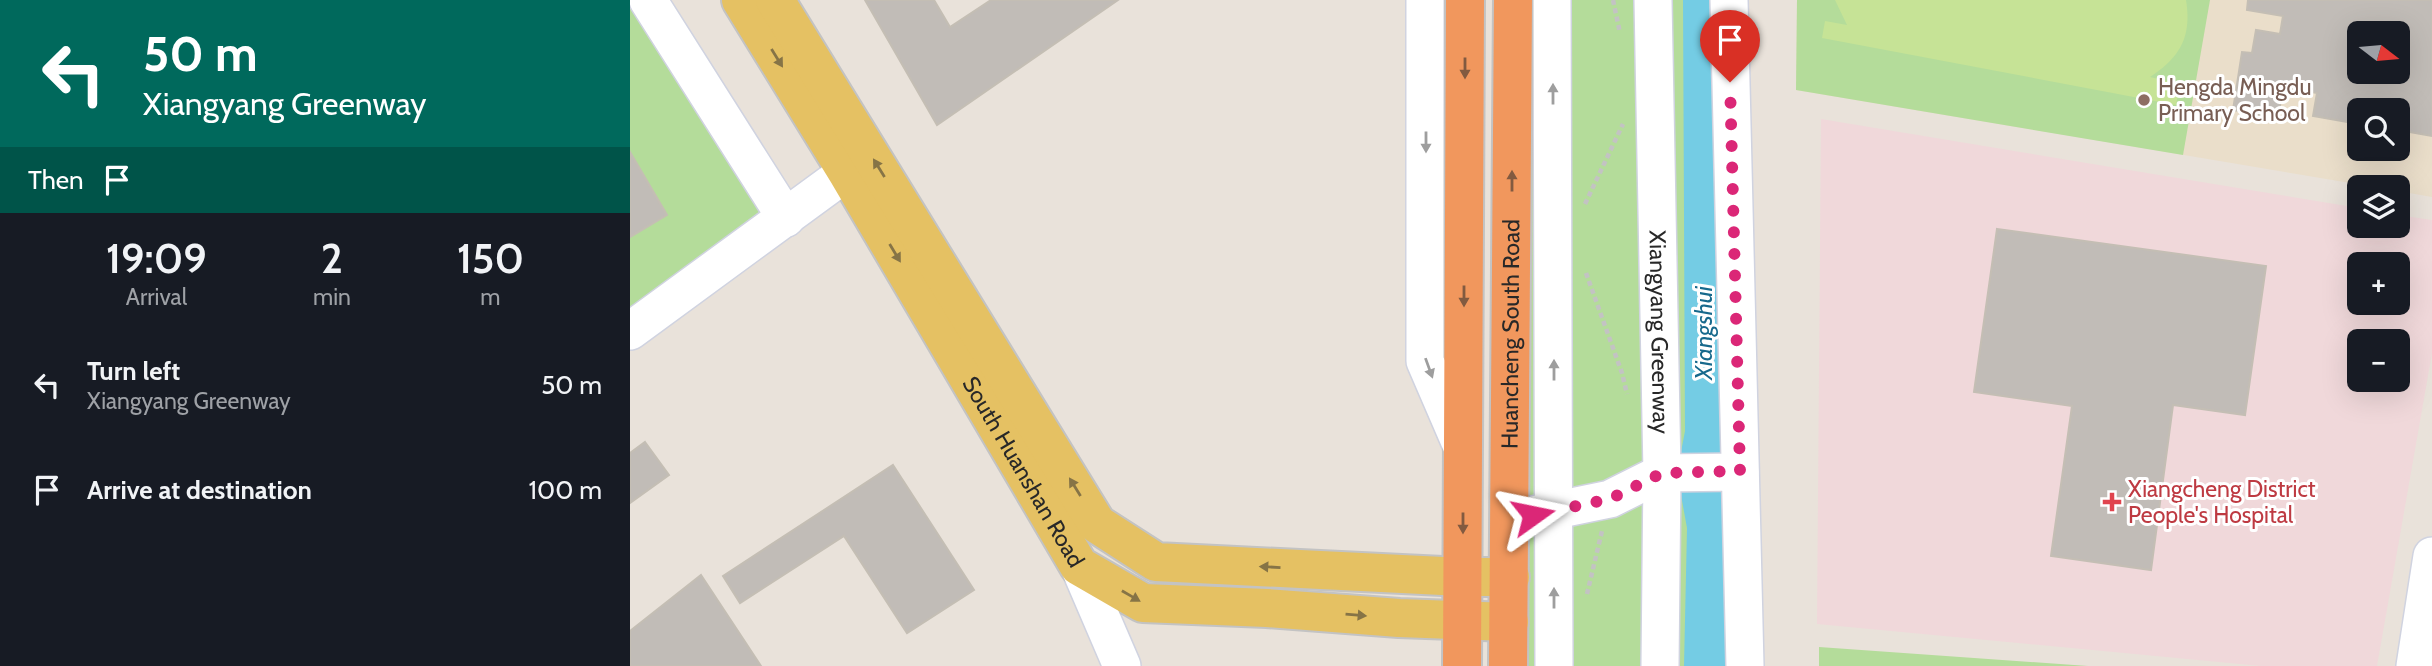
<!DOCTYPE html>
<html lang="en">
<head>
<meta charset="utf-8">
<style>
  :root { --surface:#171b24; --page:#242831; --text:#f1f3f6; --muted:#9ea1a6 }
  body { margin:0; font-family:Cabin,sans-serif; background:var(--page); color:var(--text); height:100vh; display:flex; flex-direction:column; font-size:26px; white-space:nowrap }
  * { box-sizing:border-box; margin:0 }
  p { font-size:23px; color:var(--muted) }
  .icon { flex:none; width:38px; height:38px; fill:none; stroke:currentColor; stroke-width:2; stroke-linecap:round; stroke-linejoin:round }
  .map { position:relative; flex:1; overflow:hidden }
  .drawer { display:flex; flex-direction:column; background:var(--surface); width:630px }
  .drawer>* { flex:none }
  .hud { background:#00695c; color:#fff; overflow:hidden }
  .needle { width:46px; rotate:106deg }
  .controls { position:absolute; left:1717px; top:21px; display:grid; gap:14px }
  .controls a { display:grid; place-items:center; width:63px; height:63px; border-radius:10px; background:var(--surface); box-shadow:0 7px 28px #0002; font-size:35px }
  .pin { position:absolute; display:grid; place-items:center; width:60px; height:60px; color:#fff; margin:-72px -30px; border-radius:50% 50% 50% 0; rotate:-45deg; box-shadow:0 0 7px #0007 }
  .pin .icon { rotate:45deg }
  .me { position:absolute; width:77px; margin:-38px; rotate:78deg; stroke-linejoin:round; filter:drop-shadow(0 0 5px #0008) }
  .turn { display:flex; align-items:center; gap:24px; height:147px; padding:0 28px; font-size:32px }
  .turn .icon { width:91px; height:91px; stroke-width:2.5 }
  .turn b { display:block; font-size:49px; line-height:60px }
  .then { display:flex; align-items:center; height:66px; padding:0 28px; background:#0003; gap:14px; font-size:26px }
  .eta { display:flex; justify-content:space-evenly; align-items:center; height:119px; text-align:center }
  .eta b { font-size:42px; font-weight:600; line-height:49px }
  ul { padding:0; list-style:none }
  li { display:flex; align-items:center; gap:21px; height:105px; padding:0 28px }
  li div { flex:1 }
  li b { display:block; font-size:26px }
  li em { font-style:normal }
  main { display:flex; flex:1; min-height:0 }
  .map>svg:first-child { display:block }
</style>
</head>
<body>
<main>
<section class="drawer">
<div class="hud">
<div class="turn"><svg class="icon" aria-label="left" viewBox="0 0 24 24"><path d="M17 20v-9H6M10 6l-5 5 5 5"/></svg><div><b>50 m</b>Xiangyang Greenway</div></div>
<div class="then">Then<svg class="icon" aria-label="arrive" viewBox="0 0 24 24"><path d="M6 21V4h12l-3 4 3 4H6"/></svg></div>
</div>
<div class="eta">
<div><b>19:09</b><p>Arrival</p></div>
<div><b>2</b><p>min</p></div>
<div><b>150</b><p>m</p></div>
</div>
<ul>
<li><svg class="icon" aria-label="left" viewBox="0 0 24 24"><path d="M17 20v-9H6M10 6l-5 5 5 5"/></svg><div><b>Turn left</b><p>Xiangyang Greenway</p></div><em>50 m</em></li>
<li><svg class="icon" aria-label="arrive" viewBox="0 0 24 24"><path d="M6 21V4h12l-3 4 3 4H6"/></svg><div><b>Arrive at destination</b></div><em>100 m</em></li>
</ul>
</section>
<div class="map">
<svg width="1802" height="666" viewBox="0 0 1802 666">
  <rect width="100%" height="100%" fill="#e9e2da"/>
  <!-- education -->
  <path fill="#eadeca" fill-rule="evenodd" d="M1167 0H1802V197L1768 191V187H1744L1166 90ZM1729 33H1768V72H1729ZM1729 110H1768V149H1729Z"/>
  <!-- medical -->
  <path fill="#f0d8da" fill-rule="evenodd" d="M1191 119 1729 208V226H1768V215L1802 220V353L1747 666H1631L1187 624ZM1729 264H1768V303H1729ZM1729 341H1768V380H1729Z"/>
  <!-- green -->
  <g fill="#b4dc9a">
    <path d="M0 0 156 218 0 331Z"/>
    <path d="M883 0H1118L1129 666H878Z"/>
    <path d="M1167 0H1580L1553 155 1166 90Z"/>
    <path d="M1189 647 1458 666H1189Z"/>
  </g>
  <!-- pitch -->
  <path fill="#c6e396" d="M1205 0H1556C1562 37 1550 57 1520 77L1550 84 1546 105 1192 38 1195 21 1217 25Z"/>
  <!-- water -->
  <path fill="#74cce4" d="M1053 0H1098L1100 666H1054L1057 528 1047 473 1055 431Z"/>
  <!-- building -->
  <g fill="#c1bcb7" stroke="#c4beb4" stroke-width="2" fill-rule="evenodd">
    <path d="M235 0H304L320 27 361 0H488L307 125Z"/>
    <path d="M1618 0H1802V136L1768 130V110H1729V124L1683 116 1687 93 1653 87 1648 118 1603 110 1612 52 1622 53 1626 30 1650 34 1653 16 1617 10ZM1729 33H1768V72H1729Z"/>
    <path d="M0 152 37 215 0 237Z"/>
    <path d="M1367 229 1636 266 1615 415 1543 405 1521 570 1421 556 1442 406 1344 392Z"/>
    <path d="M15 442 39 475 0 503V453Z"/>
    <path d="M263 465 344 590 277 633 214 536 110 603 93 576Z"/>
    <path d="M71 575 131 666H0V631Z"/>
  </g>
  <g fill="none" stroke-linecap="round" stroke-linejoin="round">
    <!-- minor casing -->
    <g stroke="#d0d3e0" stroke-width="40">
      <g id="minor">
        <path d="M18 0 156 218"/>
        <path d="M795 0V361L833 449"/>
        <path d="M922 0 924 666"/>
        <path id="s1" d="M1023 0 1032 473 1030 666"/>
        <path d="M1099 0 1115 666"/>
        <path d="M0 331 217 172"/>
        <path d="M902 515 980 499 1032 473 1110 472"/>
        <path d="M449 566 492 666"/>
        <path d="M1785 666 1802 556"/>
      </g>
    </g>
    <!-- major casing -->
    <g stroke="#c3c3c3" stroke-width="42">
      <g id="major">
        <path id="s2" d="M111 0 217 172 449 566 513 603 637 608 769 618 879 622"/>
        <path d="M145 0 467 524 526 562 833 577H880"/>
      </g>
    </g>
    <!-- highway casing -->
    <g stroke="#c3c3c3" stroke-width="42">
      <g id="highway">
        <path d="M832 666 835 0"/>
        <path id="s3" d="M878 666 883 0"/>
      </g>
    </g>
    <!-- path -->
    <g stroke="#c3c3c3" stroke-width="4.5" stroke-dasharray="5 3.5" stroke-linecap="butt">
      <path d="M983 0 990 33"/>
      <path d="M955 204 993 124"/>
      <path d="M956 273 992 373 997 394"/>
      <path d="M957 594 972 531"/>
    </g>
    <!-- minor -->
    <use href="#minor" stroke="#fff" stroke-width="37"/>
    <!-- major -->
    <use href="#major" stroke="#e5c163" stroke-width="38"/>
    <!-- highway -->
    <use href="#highway" stroke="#f1975d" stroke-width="38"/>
  </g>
  <!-- one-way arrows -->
  <defs><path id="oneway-solid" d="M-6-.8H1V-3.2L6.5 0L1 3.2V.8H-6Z" transform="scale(1.75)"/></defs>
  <g fill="#867446">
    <use href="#oneway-solid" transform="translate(147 58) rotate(58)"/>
    <use href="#oneway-solid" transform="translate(249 168) rotate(-122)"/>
    <use href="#oneway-solid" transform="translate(265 253) rotate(59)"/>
    <use href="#oneway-solid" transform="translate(445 487) rotate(-122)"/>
    <use href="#oneway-solid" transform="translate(640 567) rotate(-177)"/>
    <use href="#oneway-solid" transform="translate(501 596) rotate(30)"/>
    <use href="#oneway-solid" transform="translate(726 615) rotate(5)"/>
  </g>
  <g fill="#825a40">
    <use href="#oneway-solid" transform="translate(835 68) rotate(90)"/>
    <use href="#oneway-solid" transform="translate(882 181) rotate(-90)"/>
    <use href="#oneway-solid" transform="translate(834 296) rotate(90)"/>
    <use href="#oneway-solid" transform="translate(833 523) rotate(90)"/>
  </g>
  <g fill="#9e9e9e">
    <use href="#oneway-solid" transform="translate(923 94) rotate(-90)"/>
    <use href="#oneway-solid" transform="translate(796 142) rotate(90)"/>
    <use href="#oneway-solid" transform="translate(799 368) rotate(70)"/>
    <use href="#oneway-solid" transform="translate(924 370) rotate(-90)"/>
    <use href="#oneway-solid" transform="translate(924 598) rotate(-90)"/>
  </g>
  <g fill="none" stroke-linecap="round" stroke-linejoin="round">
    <!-- route -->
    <path stroke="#db2777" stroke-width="12" stroke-dasharray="0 21.6" d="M903 515 980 499 1032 473 1110 471 1100 82"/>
  </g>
  <!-- markers -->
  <circle fill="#8d6e63" stroke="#fff" stroke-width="2.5" cx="1514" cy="100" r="7"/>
  <path fill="#e0444e" stroke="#fff" stroke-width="2.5" d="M1478.5 491.5h7v7h7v7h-7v7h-7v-7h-7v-7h7z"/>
  <g text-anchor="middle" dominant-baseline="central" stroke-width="6" stroke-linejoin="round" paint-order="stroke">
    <!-- education labels -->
    <g font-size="23" fill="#785e54" stroke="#fff" text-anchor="start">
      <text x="1528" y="87">Hengda Mingdu<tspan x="1528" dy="26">Primary School</tspan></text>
    </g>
    <!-- street labels -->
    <g font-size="23" fill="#282828" stroke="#fff">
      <text stroke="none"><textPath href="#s3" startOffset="332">Huancheng South Road</textPath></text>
      <text stroke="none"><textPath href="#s1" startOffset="332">Xiangyang Greenway</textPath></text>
      <text stroke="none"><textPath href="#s2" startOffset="550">South Huanshan Road</textPath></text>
    </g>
    <!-- health labels -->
    <g font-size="23" fill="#be3a42" stroke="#fff" text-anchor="start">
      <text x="1498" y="489">Xiangcheng District<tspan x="1498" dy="26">People's Hospital</tspan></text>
    </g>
    <!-- water labels -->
    <g font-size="24" font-style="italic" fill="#17698c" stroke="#fff">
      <text transform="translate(1073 333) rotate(-90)">Xiangshui</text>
    </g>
  </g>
</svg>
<div class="controls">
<a><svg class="needle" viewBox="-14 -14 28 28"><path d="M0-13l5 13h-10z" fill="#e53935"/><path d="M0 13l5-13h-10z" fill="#9ea1a6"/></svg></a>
<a><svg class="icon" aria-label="search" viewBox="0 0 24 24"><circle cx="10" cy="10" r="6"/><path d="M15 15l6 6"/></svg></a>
<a><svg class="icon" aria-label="layers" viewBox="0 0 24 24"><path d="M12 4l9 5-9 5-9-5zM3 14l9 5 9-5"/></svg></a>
<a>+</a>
<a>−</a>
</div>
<div class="pin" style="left:1100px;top:82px;background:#d93025"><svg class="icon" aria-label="arrive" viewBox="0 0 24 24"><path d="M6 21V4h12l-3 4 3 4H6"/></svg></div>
<svg class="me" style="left:903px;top:515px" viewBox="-20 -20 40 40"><path d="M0-17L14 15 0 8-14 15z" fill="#db2777" stroke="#fff" stroke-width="4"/></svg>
</div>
</main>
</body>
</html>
